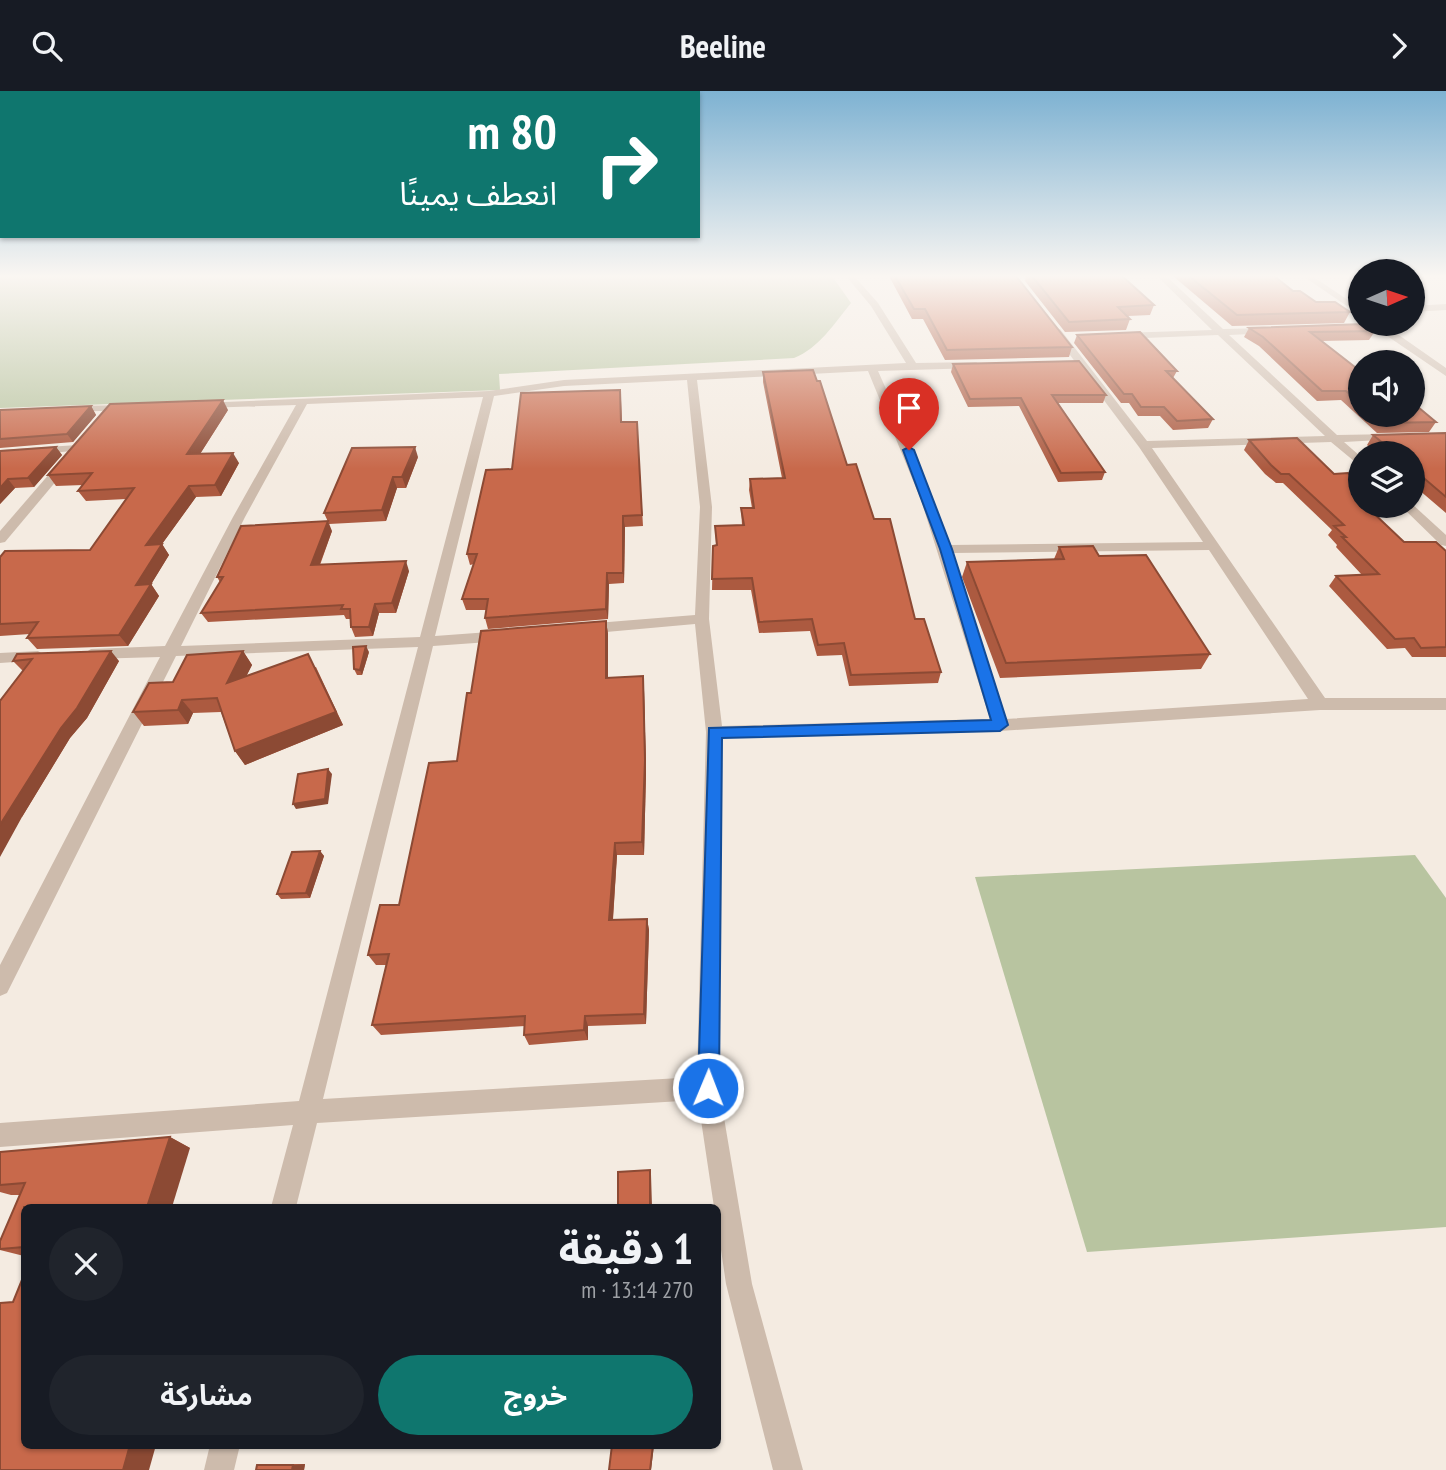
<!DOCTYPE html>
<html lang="ar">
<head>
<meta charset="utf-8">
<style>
  :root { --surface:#171b24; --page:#20242c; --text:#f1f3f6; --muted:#9ea1a6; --accent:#0f766e }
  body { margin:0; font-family:"PT Sans Narrow","Noto Sans Arabic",sans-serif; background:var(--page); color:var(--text); direction:rtl; height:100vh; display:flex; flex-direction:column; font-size:26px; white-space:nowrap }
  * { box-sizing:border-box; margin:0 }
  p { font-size:23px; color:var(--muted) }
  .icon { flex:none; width:38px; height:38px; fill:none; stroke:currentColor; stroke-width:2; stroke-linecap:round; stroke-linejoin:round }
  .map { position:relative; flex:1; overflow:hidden; direction:ltr }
  .details { position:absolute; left:21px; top:1113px; width:700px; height:245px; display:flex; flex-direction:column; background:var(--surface); border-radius:10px; box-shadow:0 2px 5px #0004; direction:rtl }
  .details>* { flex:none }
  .banner { position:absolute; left:0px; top:0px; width:700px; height:147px; box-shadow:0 2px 5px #0004; direction:rtl; background:#0f766e; color:#fff; overflow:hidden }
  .needle { width:46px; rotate:87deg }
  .controls { position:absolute; left:1348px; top:168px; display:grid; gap:14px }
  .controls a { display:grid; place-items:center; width:77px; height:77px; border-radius:50%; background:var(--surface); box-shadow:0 2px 5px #0004; font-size:35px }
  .pin { position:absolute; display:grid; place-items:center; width:60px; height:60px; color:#fff; margin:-72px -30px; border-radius:50% 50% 50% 0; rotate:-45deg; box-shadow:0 0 7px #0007 }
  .pin .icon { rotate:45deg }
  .me { position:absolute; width:77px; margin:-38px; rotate:1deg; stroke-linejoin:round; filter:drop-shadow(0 0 5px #0008) }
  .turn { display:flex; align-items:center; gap:24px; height:147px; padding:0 28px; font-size:32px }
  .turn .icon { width:91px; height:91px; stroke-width:2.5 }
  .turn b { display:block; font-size:49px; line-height:60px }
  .round { display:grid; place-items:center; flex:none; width:74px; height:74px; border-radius:37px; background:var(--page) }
  .overview { display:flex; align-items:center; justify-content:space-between; height:119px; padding:0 28px }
  h1 { font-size:42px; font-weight:700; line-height:52px }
  .action { display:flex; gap:14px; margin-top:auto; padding:14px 28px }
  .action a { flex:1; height:80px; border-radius:42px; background:var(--accent); color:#fff; font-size:28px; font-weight:700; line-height:80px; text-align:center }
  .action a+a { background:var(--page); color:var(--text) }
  header { display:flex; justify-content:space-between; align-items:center; height:91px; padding:0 28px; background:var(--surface); font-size:32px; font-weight:700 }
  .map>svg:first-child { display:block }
</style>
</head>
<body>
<header><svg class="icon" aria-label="forward" viewBox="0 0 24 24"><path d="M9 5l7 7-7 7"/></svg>Beeline<svg class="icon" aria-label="search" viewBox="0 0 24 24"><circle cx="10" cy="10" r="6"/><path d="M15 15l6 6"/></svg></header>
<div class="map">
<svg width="1446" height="1379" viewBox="0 0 1446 1379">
  <rect width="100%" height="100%" fill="#f4ebe1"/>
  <!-- green -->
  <g fill="#b8c4a0">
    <path d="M0 185H832L851 212C834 233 819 257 794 267L499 283 500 299 0 317Z"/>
    <path d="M1415 764 1446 807V1136L1087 1161 975 786Z"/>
  </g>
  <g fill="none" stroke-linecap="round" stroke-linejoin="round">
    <!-- minor -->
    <g fill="#cdbbac" fill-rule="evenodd">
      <path d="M846 185H854L878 212 916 272 976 271 981 274 976 277 878 280 916 365 950 454 1203 451 1139 356 1052 240 1060 238 1147 350 1325 345 1218 244 1121 248 1116 245 1121 242 1212 239 1157 185H1166L1223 238 1275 237V241L1272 242 1229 244 1337 344 1394 343 1398 344V348L1344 351 1360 365V375L1331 351 1152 357 1325 607H1446V619H1320L1000 640 722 647 719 997 752 1193 803 1379H773L726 1193 718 1138V1116H714L698 1009 317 1032 296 1116H271L293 1034 0 1056V1032L299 1010 418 556 176 565 7 902 0 905V874L160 566 91 568 83 563 91 558 165 555 233 426 296 314 203 317 198 314 199 312 489 300 564 289 906 272 871 215ZM868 280 921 409 990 628 722 635 709 528 712 416 697 289ZM687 289 700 416 695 524 584 533 577 538 584 543 695 533 706 641 697 986 323 1008 433 555 503 550 510 545 503 540 435 545 494 305 564 295ZM483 306 420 546 181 555 245 426 307 313ZM1209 459 1308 608 1006 628 952 462Z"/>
      <path d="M1303 185H1312L1360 217V224Z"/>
      <path d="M1446 213V219L1412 221V215Z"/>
      <path d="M1383 233 1446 277V285L1377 238 1345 239 1340 236 1345 233Z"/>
      <path d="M134 314 135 316 130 319 70 321 65 318 70 315Z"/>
      <path d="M78 354 82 355V359L0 367V359Z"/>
      <path d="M63 367 73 370 5 451 0 452V440Z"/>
      <path d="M1412 413 1446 444V455L1441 454 1401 415Z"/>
      <path d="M38 560 46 565 43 569 0 572V562Z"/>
      <path d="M210 1354H240L234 1379H204Z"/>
    </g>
  </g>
  <!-- wall -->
  <g fill="#ac5a40">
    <path d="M889 185H1016L1072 256 1069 266 945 269 923 228H912Z"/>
    <path d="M1026 185H1122L1154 214 1150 224 1128 225 1130 228 1126 239 1065 241 1025 190Z"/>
    <path d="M1173 185H1274L1293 200 1316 211 1350 221 1344 232 1232 235Z"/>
    <path d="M1249 237 1375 240 1369 249 1321 250 1360 280V324H1412L1436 331 1429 341 1377 342 1341 309 1317 310 1259 255 1244 246Z"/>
    <path d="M1077 244 1177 280 1173 287 1213 328 1208 337 1173 339 1160 325H1138L1129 312H1121L1074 252Z"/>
    <path d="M953 273 1106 304 1103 312H1058L1105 381 1102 389 1058 391 1019 315 968 316 951 281Z"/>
    <path d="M763 281 847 374 874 428 915 528 941 581 938 592 849 595 842 564 817 565 810 540 759 542 751 499H712L713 455 716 454 715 435 742 434 741 417H752L749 399 750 388 782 387 763 291Z"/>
    <path d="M621 309 622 331H637L643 435 625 436 624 492 609 493 608 528 488 538 485 527 486 519H466L462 508 474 473 470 474 467 463 512 378Z"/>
    <path d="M91 315 96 324 73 351 0 357V319Z"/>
    <path d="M228 319 200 363 239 372 221 405 196 406 162 453 169 464 151 493 159 505 128 555 37 558 27 547 30 543 0 545V466L90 459 126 408 86 410 78 400 83 394 56 395 48 384Z"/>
    <path d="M1446 342V422L1412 393V362H1376L1367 354 1373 344Z"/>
    <path d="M1249 349 1360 393V415L1404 451 1446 460V566H1412L1405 557 1387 558 1329 495 1336 485 1362 484 1336 456 1337 454 1328 444 1332 439 1283 392H1276L1265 383 1244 359Z"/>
    <path d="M56 356 62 364 34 396 15 397 0 413V360Z"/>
    <path d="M418 366 406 397H397L386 430 329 433 324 422Z"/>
    <path d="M332 440 320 474 409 480 396 522H379L373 545 355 546 351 536 350 528H346L344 524 208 531 201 522 220 491 217 486Z"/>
    <path d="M1059 456 1099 465 1210 563 1201 578 1000 587 962 486 967 471 1054 468Z"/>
    <path d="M606 530 608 543V587L644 599 646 682 644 764H617L613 829 647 828 649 839 646 933 588 935V949L529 954 524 944 525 935 381 944 372 934 386 874H376L368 864 399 814 457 670 471 602Z"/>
    <path d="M243 560 252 574 246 585 316 576 343 634 245 674 235 660 221 621 193 622 188 633 144 635 133 621 173 591Z"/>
    <path d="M369 561 362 584H357L354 578Z"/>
    <path d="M17 563 119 570 87 627 70 647 22 726 23 580 13 570Z"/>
    <path d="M320 760 324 765 310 807 281 808 277 803Z"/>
    <path d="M170 1046 190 1057 24 1116V1165L0 1159V1150L20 1104H11L0 1101V1061Z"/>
    <path d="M270 1373H305L304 1379H256L257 1374Z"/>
  </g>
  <!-- shaded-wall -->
  <g fill="#8c4a34">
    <path d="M223 309 228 319 193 374 187 363Z"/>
    <path d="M91 315 96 324 73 351 67 343Z"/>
    <path d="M56 356 62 364 34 396 28 387Z"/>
    <path d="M415 356 418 366 406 397 402 386Z"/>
    <path d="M233 362 239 372 221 405 215 394Z"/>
    <path d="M393 386 397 397 386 430 382 419Z"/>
    <path d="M8 388 15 397 0 413V397Z"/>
    <path d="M189 395 196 406 162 453 169 464 144 505 136 494 146 454Z"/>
    <path d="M623 425 625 436 624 492 623 482Z"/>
    <path d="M328 430 332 440 316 483 311 474Z"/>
    <path d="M406 470 409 480 396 522 392 512Z"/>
    <path d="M607 482 609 493 608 528 606 518Z"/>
    <path d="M151 493 159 505 128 555 119 544Z"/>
    <path d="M375 513 379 522 373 545 369 536Z"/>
    <path d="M606 530 608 543V600L606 587Z"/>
    <path d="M366 555 369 561 362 584 360 579Z"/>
    <path d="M111 560 119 570 87 627 70 647 22 726 0 766V734L10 716Z"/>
    <path d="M243 560 252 574 236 606 227 592Z"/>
    <path d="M308 563 343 634 245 674 235 660Z"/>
    <path d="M643 585 644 599 646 682 644 764 642 751Z"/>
    <path d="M182 609 193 622 188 633 178 619Z"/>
    <path d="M328 678 332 683 328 713 296 718 293 713Z"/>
    <path d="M615 752 617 764 612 840 609 829Z"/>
    <path d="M320 760 324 765 310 807 306 802Z"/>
    <path d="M647 828 649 839 646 933 644 923Z"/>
    <path d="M585 925 588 935V949L584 939Z"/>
    <path d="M170 1046 190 1057 172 1116H147Z"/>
    <path d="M650 1079 651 1084 652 1116H650Z"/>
    <path d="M130 1354H156L149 1379H123Z"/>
    <path d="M653 1354H654L651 1379H650Z"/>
    <path d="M305 1373 304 1379H292L293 1374Z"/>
  </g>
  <!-- building -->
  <g fill="#c8694b" stroke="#8c4a34" stroke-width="2">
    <path d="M895 185H1016L1072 256 947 259 925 218H914Z"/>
    <path d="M1032 185H1122L1154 214 1118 216 1130 228 1069 231Z"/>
    <path d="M1189 185H1274L1293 200H1300L1316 211H1335L1350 221 1237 224Z"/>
    <path d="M1364 233 1375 240 1310 241 1360 280V312L1346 300H1322L1263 246 1249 237Z"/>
    <path d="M1140 241 1177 280H1166L1213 328 1177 330 1164 316H1141L1132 303H1124L1077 244Z"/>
    <path d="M1079 270 1106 304H1052L1105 381 1061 382 1021 307 970 308 953 273Z"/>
    <path d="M813 279 817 290H820L847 374 856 373 874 428H890L915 528H924L941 581 851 584 844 552 818 554 812 528 759 531 752 487 712 488 713 455 717 454 715 435 744 434 741 417H754L750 388 785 387 763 281Z"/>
    <path d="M620 299 621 331H637L642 424 623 425V482H607L606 518 485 527 488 508H462L477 463H467L486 379 512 378 521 302Z"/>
    <path d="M223 309 187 363 233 362 215 394 189 395 146 454 162 453 136 494 151 493 119 544 27 547 38 531 0 533V466L5 460 90 459 134 397 78 400 92 382 48 384 110 313Z"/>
    <path d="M1412 311 1436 331 1383 332 1374 324H1412Z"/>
    <path d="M91 315 67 343 0 348V319Z"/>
    <path d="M1446 342V406L1412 377V362H1395L1373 344Z"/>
    <path d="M1297 347 1334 383 1348 382 1360 393V405H1355L1360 409V415H1366L1404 451H1436L1446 460V556L1421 557 1414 547 1395 548 1336 485 1379 483 1342 446H1346L1334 435 1344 434 1289 383H1281L1271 374 1249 349Z"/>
    <path d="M56 356 28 387 8 388 0 397V360Z"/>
    <path d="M415 356 402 386H393L382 419 324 422 352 357Z"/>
    <path d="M328 430 311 474 406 470 392 512 375 513 369 536H351L350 518H341L343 514 201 522 223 486H217L241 435Z"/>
    <path d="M1093 455 1099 465 1146 464 1210 563 1006 572 967 471 1064 468 1059 456Z"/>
    <path d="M606 530V587L643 585 645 669 642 751 615 752 609 829 647 828 644 923 585 925 584 939 524 944 525 925 372 934 389 863 368 864 380 814H399L429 672 457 670 467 602H471L481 540Z"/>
    <path d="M366 555 360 579 354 578 353 556Z"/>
    <path d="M111 560 77 617 61 637 0 734V610L32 568 13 570 17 563Z"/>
    <path d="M243 560 227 592 308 563 336 621 235 660 217 607 182 609 178 619 133 621 149 592 173 591 187 564Z"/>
    <path d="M328 678 325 708 293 713 298 683Z"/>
    <path d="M320 760 306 802 277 803 292 761Z"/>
    <path d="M170 1046 147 1116H24V1156L0 1158V1150L25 1092 0 1094V1061Z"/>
    <path d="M650 1079V1116H618V1081Z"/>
    <path d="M24 1184V1354H130L123 1379H0V1212L13 1211Z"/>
    <path d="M612 1354H653L650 1379H609Z"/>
    <path d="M257 1374H293L292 1379H256Z"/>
  </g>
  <!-- sky -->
  <linearGradient id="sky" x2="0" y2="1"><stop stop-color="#7eb2d2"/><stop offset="0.49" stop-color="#faf6f2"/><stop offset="1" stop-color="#faf6f2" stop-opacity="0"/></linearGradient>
  <rect width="1446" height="378" fill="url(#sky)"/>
  <!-- route -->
  <path fill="#1a73e8" stroke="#114b97" stroke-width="2" d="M909 356 914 359 952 458 1008 634 1000 640 722 647 719 997 715 1005 708 1008 701 1005 698 997 709 637 991 629 940 458 903 359Z"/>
</svg>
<div class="controls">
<a><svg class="needle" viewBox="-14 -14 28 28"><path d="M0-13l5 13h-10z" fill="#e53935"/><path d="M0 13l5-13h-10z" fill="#9ea1a6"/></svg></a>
<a><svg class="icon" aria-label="sound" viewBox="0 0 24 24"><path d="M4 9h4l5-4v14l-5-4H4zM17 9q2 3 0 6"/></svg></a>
<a><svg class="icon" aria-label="layers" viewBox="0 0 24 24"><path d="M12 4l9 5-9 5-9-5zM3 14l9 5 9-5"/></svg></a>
</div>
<div class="pin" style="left:909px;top:359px;background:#d93025"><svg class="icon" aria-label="arrive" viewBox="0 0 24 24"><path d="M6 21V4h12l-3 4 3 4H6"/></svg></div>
<svg class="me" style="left:708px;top:997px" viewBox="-20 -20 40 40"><circle r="17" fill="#1a73e8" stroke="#fff" stroke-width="3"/><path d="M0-11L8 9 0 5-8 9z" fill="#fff"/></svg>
<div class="banner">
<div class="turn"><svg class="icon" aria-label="right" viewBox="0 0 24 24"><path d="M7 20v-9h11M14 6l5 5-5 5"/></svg><div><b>80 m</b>انعطف يمينًا</div></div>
</div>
<section class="details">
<div class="overview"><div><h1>1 دقيقة</h1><p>270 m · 13:14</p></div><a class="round"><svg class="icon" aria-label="close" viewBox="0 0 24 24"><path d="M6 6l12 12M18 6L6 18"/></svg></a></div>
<div class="action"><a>خروج</a><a>مشاركة</a></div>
</section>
</div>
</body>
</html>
